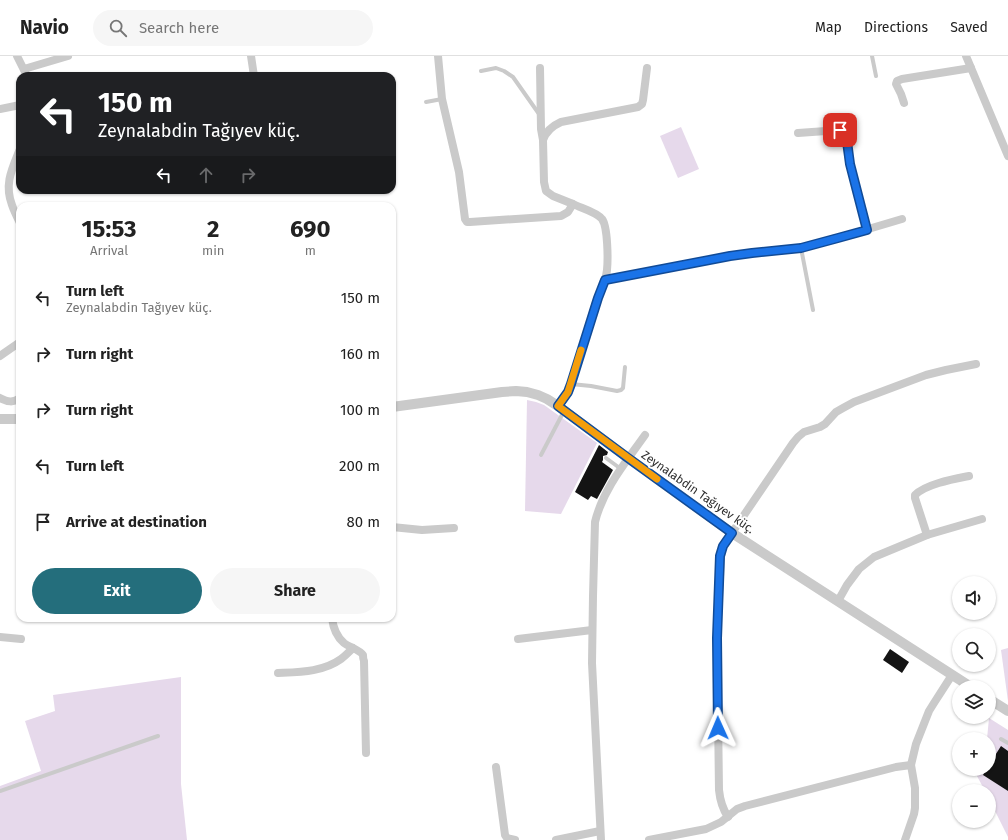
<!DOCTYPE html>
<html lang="en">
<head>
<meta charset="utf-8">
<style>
  :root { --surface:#fff; --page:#f6f6f6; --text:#222; --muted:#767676; --line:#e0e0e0; --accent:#246e7c }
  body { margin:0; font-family:"Fira Sans",sans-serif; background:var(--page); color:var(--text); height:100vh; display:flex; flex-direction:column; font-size:15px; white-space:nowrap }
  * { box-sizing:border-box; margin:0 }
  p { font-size:13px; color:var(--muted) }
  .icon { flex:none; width:22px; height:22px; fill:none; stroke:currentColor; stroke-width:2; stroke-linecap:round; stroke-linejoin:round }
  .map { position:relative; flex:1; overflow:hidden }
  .details { position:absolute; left:16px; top:146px; width:380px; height:420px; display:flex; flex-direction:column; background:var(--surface); border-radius:12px; box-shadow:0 1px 3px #0004 }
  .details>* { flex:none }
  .banner { position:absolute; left:16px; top:16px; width:380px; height:122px; border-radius:12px; box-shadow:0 1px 3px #0004; background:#202124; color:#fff; overflow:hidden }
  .fabs { position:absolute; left:952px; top:520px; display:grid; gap:8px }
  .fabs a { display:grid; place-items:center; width:44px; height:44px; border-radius:50%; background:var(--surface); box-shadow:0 1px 3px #0004; font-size:20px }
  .pin { position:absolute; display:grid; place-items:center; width:34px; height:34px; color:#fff; margin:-17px; border-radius:8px; box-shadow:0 2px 6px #0006 }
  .me { position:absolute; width:44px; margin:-22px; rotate:359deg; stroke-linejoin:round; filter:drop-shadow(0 0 3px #0008) }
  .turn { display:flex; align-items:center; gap:14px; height:84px; padding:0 16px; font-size:18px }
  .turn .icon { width:52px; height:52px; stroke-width:2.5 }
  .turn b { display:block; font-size:28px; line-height:34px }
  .lanes { display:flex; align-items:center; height:38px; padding:0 16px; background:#0003; justify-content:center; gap:20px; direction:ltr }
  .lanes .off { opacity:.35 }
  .eta { display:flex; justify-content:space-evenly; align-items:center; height:68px; text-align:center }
  .eta b { font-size:24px; font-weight:700; line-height:28px }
  .action { display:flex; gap:8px; margin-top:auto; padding:8px 16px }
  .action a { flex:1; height:46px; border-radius:24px; background:var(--accent); color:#fff; font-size:16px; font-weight:700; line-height:46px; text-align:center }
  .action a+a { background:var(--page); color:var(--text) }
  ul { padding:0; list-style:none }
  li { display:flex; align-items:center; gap:12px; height:56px; padding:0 16px }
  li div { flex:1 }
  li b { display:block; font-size:15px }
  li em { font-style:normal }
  header { display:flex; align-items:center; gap:24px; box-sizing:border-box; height:56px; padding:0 20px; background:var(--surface); border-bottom:1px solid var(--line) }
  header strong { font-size:19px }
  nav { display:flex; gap:22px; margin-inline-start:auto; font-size:14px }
  .search { width:280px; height:36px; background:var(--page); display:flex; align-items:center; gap:10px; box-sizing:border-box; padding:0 14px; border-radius:22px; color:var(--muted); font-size:15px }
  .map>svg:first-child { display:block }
</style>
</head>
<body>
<header>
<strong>Navio</strong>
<div class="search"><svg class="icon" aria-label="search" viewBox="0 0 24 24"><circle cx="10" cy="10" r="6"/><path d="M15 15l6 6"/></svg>Search here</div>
<nav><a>Map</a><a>Directions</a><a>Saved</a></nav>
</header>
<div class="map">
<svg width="1008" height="784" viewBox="0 0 1008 784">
  <rect width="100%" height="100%" fill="#fff"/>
  <!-- green -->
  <g fill="#e6d9eb">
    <path d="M681 71 699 113 678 122 660 80Z"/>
    <path d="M527 344 536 346 544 349 597 387 561 458 525 455Z"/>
    <path d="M1008 592V645L1001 594Z"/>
    <path d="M181 621V728L187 784H0V730L41 715 25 665 55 655 53 639Z"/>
    <path d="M989 662 1008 674V781L989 743V735H985L977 720 980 713H989V683H987Z"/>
  </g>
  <!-- building -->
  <g fill="#141414">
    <path d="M599 389 608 396 607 399 603 400V404L602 406 613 414 597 443 591 440 588 444 575 436Z"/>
    <path d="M890 593 909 606 902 617 883 604Z"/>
    <path d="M1001 690 1008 695V735L983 719 986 713H989V709Z"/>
  </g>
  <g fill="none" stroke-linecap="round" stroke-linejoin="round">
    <!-- service -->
    <g stroke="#cacaca" stroke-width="4">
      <path d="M872 0 876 20"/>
      <path d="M481 15 496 12 504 15 513 21 539 58"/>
      <path d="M426 46 442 43"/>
      <path d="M801 192 813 254"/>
      <path d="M571 328 591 330 617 335 621 334 623 332 625 311"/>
      <path d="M541 399 564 355"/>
      <path d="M606 402 621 413"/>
      <path d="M1001 683 1008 687"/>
      <path d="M0 735 158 680"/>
    </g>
    <!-- minor -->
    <g stroke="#cacaca" stroke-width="8">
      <path d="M17 0 27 20"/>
      <path d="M251 0 254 20"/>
      <path d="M438 0 442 43 459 116 465 163 467 166H470L561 160 568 156 573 148C581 152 597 156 602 163 608 171 608 204 607 214 606 226 600 236 596 246 588 274 579 301 571 328L568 336 558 350"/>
      <path d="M966 0 1008 100"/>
      <path d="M540 12 541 73 543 84"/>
      <path d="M24 13 68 0"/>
      <path d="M904 47 901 38 896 28 897 25 902 23 971 12"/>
      <path d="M0 53 20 49"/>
      <path d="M798 77 840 74 844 75 846 78 850 108 867 173"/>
      <path d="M20 93C12 113 4 128 12 149 14 155 17 161 20 167"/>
      <path d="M573 148 553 140 546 135 544 126 543 84C546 75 552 70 561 66L638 51 642 48 643 44 647 12"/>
      <path d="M605 224 730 200 752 197 801 192 838 182 902 163"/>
      <path d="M0 300 20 286"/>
      <path d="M0 342C8 346 13 347 20 342"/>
      <path d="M392 471 422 474 454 472"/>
      <path d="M927 479 915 442V439C926 428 954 423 969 420"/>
      <path d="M838 545 847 529 859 513 874 501 927 479 982 463"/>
      <path d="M332 562C333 571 337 581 344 587 349 591 360 594 363 599 363 601 363 603 364 605L366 697"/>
      <path d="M0 581 21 583"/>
      <path d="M518 583 592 574"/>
      <path d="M278 617C300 616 323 616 341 603 345 600 349 596 353 592"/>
      <path d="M496 711 505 779 507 782 515 784"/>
      <path d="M728 761C722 752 720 744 719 734L717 582 721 500 723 490 793 387 798 381 804 376 820 371 825 368 836 356 843 352 854 346 926 319 946 314 976 308"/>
      <path d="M556 784 600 775"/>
      <path d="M601 784 592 607 593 540 595 466C603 433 626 406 645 379"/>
      <path d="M649 784 706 773 721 766 737 753 745 750 896 711 911 709"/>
      <path d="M905 784 914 758 915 752V732L911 709 916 688 929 655 934 647 952 619"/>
    </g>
    <!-- tertiary -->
    <g stroke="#cacaca" stroke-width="10">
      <path d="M392 351 502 336 516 335 527 336 538 339 547 343 558 350 628 402 732 477 971 631"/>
      <path d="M0 363H20"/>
      <path d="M989 643 1008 655"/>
    </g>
  </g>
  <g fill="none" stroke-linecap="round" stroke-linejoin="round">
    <!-- route casing -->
    <g stroke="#114b97" stroke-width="10">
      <path id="route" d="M718 672 717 582 720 500 723 490 732 477 628 402 558 350 568 336 571 328 598 242 605 224 730 200 752 197 801 192 838 182 867 174 850 108 846 78 844 75 840 74"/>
    </g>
    <!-- route -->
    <use href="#route" stroke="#1a73e8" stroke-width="7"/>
    <!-- slow -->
    <path stroke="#f59e0b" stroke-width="7" d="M581 294 568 336 558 350 657 423"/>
  </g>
  <g text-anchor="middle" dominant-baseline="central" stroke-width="4" stroke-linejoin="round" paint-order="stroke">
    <!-- street labels -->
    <g font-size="12" fill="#2d2d2d" stroke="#fff">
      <text transform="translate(698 436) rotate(35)">Zeynalabdin Tağıyev küç.</text>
    </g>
  </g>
</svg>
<div class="fabs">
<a><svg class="icon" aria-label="sound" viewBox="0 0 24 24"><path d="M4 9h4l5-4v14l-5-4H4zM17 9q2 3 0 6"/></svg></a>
<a><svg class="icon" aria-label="search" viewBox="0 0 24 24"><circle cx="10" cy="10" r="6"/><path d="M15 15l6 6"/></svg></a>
<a><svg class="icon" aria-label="layers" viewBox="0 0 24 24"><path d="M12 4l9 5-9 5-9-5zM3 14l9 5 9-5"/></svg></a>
<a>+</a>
<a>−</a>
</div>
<div class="pin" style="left:840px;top:74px;background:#d93025"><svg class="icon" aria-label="arrive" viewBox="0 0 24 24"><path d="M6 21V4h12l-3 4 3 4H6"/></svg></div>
<svg class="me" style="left:718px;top:672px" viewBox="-20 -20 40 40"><path d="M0-17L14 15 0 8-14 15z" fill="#1a73e8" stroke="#fff" stroke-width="4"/></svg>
<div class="banner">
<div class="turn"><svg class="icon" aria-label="left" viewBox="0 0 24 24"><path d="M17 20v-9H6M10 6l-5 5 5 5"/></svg><div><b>150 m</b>Zeynalabdin Tağıyev küç.</div></div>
<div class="lanes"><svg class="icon" aria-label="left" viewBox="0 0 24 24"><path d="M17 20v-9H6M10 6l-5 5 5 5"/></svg><svg class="icon off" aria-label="ahead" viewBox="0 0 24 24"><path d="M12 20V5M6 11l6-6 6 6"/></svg><svg class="icon off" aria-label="right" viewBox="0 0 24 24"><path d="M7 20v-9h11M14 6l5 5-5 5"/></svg></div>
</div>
<section class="details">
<div class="eta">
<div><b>15:53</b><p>Arrival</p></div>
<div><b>2</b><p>min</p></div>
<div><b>690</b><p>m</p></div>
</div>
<ul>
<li><svg class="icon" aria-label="left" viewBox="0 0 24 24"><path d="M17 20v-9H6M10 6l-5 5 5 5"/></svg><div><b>Turn left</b><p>Zeynalabdin Tağıyev küç.</p></div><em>150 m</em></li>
<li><svg class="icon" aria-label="right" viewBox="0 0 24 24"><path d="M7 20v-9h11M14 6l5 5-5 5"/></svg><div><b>Turn right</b></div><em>160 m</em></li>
<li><svg class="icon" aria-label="right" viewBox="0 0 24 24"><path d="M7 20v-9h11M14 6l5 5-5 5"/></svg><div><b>Turn right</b></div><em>100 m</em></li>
<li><svg class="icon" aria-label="left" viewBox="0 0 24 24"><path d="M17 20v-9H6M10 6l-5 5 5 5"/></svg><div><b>Turn left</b></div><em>200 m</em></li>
<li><svg class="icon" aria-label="arrive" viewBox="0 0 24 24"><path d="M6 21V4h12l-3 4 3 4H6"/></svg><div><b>Arrive at destination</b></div><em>80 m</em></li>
</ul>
<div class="action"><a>Exit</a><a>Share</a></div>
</section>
</div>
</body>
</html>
